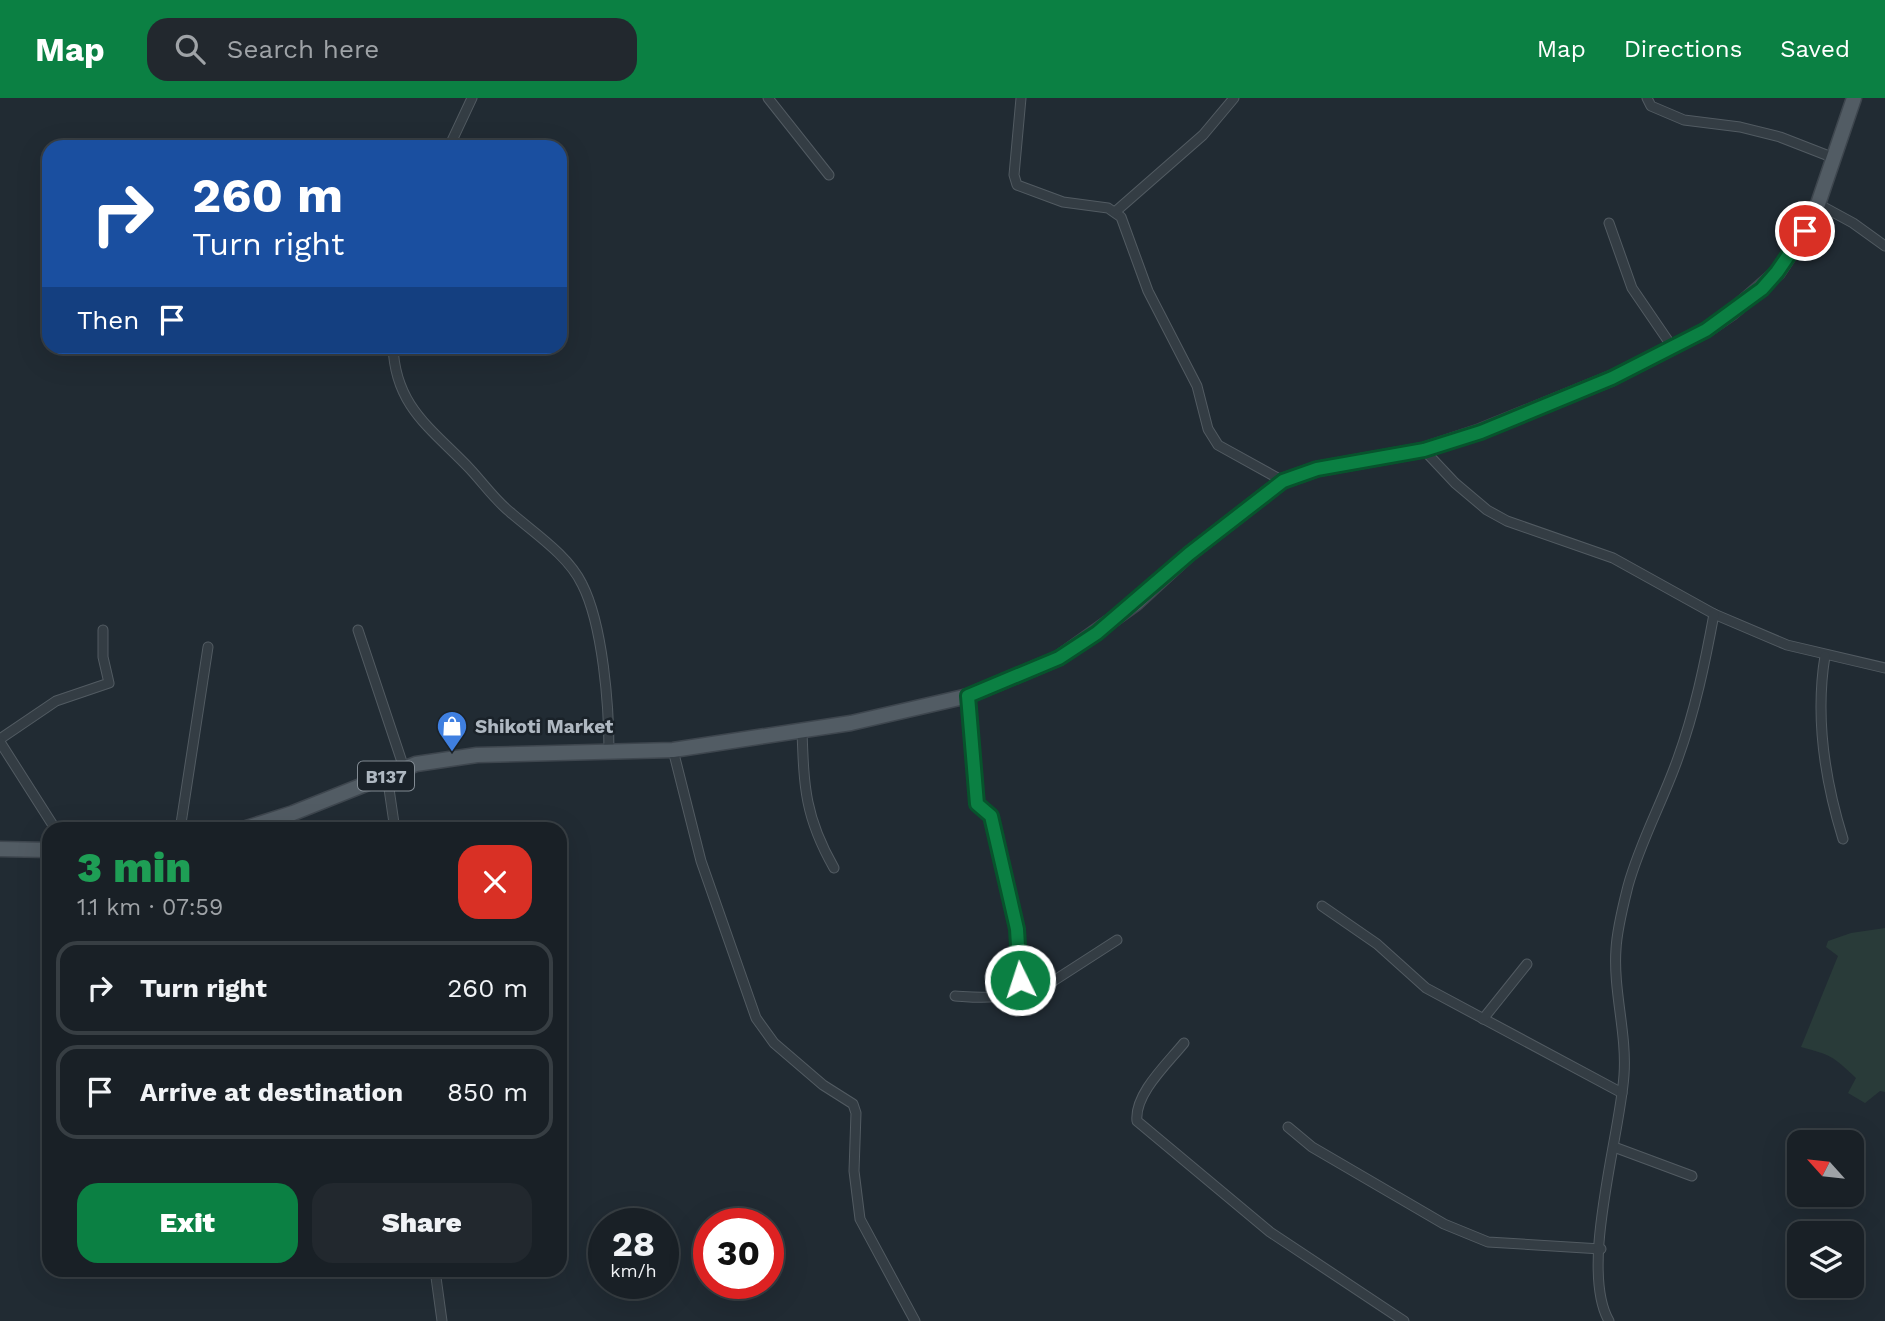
<!DOCTYPE html>
<html lang="en">
<head>
<meta charset="utf-8">
<style>
  :root { --surface:#192026; --page:#22282e; --text:#f1f3f6; --muted:#9fa3a7; --line:#373e43; --accent:#0b8043 }
  body { margin:0; font-family:"Work Sans",sans-serif; background:var(--page); color:var(--text); height:100vh; display:flex; flex-direction:column; font-size:26px; white-space:nowrap }
  * { box-sizing:border-box; margin:0 }
  p { font-size:23px; color:var(--muted) }
  .icon { flex:none; width:38px; height:38px; fill:none; stroke:currentColor; stroke-width:2; stroke-linecap:round; stroke-linejoin:round }
  .map { position:relative; flex:1; overflow:hidden }
  .details { position:absolute; left:42px; top:724px; width:525px; height:455px; display:flex; flex-direction:column; background:var(--surface); border-radius:21px; box-shadow:0 7px 28px #0002,0 0 0 2px var(--line) }
  .details>* { flex:none }
  .top-card { position:absolute; left:42px; top:42px; width:525px; height:214px; border-radius:21px; box-shadow:0 7px 28px #0002,0 0 0 2px var(--line); background:#1a4fa0; color:#fff; overflow:hidden }
  .needle { width:46px; rotate:297deg }
  .controls { position:absolute; left:1787px; top:1032px; display:grid; gap:14px }
  .controls a { display:grid; place-items:center; width:77px; height:77px; border-radius:14px; background:var(--surface); box-shadow:0 7px 28px #0002,0 0 0 2px var(--line); font-size:35px }
  .speed { position:absolute; left:588px; top:1110px; display:flex; gap:14px; font-size:35px; font-weight:700; text-align:center }
  .speed>* { display:grid; place-content:center; width:91px; height:91px; border-radius:50%; background:var(--surface); box-shadow:0 7px 28px #0002,0 0 0 2px var(--line); line-height:1 }
  .speed small { font-size:18px; font-weight:400 }
  .speed .limit { border:10px solid #d22; background:#fff; color:#111 }
  .pin { position:absolute; display:grid; place-items:center; width:60px; height:60px; color:#fff; margin:-30px; border:4px solid #fff; border-radius:50%; box-shadow:0 2px 7px #0007 }
  .me { position:absolute; width:77px; margin:-38px; rotate:356deg; stroke-linejoin:round; filter:drop-shadow(0 0 5px #0008) }
  .turn { display:flex; align-items:center; gap:24px; height:147px; padding:0 35px; font-size:32px }
  .turn .icon { width:91px; height:91px; stroke-width:2.5 }
  .turn b { display:block; font-size:49px; line-height:60px }
  .then { display:flex; align-items:center; height:66px; padding:0 35px; background:#0003; gap:14px; font-size:26px }
  .round { display:grid; place-items:center; flex:none; width:74px; height:74px; border-radius:21px; background:var(--page) }
  .head { display:flex; align-items:center; justify-content:space-between; height:119px; padding:0 35px }
  h1 { font-size:42px; font-weight:800; line-height:52px; color:#1e9e55 }
  .button { display:flex; gap:14px; margin-top:auto; padding:14px 35px }
  .button a { flex:1; height:80px; border-radius:21px; background:var(--accent); color:#fff; font-size:28px; font-weight:800; line-height:80px; text-align:center }
  .button a+a { background:var(--page); color:var(--text) }
  ul { padding:0; list-style:none }
  li { display:flex; align-items:center; gap:21px; height:94px; margin:0 14px 10px; padding:0 21px; border:4px solid var(--line); border-radius:21px }
  li div { flex:1 }
  li b { display:block; font-size:26px }
  li em { font-style:normal }
  header { display:flex; align-items:center; gap:42px; box-sizing:border-box; height:98px; padding:0 35px; background:var(--accent); color:#fff }
  header strong { font-size:33px }
  nav { display:flex; gap:38px; margin-inline-start:auto; font-size:24px }
  .search { width:490px; height:63px; background:var(--page); display:flex; align-items:center; gap:18px; box-sizing:border-box; padding:0 24px; border-radius:21px; color:var(--muted); font-size:26px }
  .map>svg:first-child { display:block }
</style>
</head>
<body>
<header>
<strong>Map</strong>
<div class="search"><svg class="icon" aria-label="search" viewBox="0 0 24 24"><circle cx="10" cy="10" r="6"/><path d="M15 15l6 6"/></svg>Search here</div>
<nav><a>Map</a><a>Directions</a><a>Saved</a></nav>
</header>
<div class="map">
<svg width="1885" height="1223" viewBox="0 0 1885 1223">
  <rect width="100%" height="100%" fill="#212b33"/>
  <!-- green -->
  <path fill="#293b39" d="M1885 830V994L1880 993 1865 1005 1848 995 1856 980C1833 958 1831 957 1801 949L1838 858 1826 849 1828 843 1851 835Z"/>
  <g fill="none" stroke-linecap="round" stroke-linejoin="round">
    <!-- minor casing -->
    <g stroke="#525b62" stroke-width="11">
      <g id="minor">
        <path d="M768 0 829 77"/>
        <path d="M1021 0 1014 77 1017 87 1063 104 1108 110 1121 119 1148 193 1197 288 1208 331 1218 347 1283 383"/>
        <path d="M1647 0 1651 8 1684 22 1740 29 1780 39 1834 60"/>
        <path d="M449 49 472 0"/>
        <path d="M1818 106 1853 125 1885 148"/>
        <path d="M1115 114 1203 37 1234 0"/>
        <path d="M1609 125 1632 190 1673 250"/>
        <path d="M393 248C395 309 432 331 470 371 484 386 495 402 510 414 534 435 568 457 582 486 603 527 609 608 609 654"/>
        <path d="M1424 352 1455 385 1487 412 1507 423 1613 460 1714 516 1787 547 1885 570"/>
        <path d="M358 532 404 670"/>
        <path d="M1825 558C1815 619 1825 683 1843 741"/>
        <path d="M968 598 977 706 991 718 1017 831 1020 882 1034 893 1041 891 1117 842"/>
        <path d="M802 633C804 690 805 719 834 770"/>
        <path d="M0 641 56 603 109 585 103 559V532"/>
        <path d="M0 644 56 732"/>
        <path d="M673 652 701 763 756 920 774 945 823 987 853 1006 856 1015 854 1073 860 1121 915 1223"/>
        <path d="M387 677 395 732"/>
        <path d="M180 732 208 549"/>
        <path d="M1322 808 1377 846 1426 890 1622 995"/>
        <path d="M955 898C974 899 1012 905 1020 882"/>
        <path d="M1483 921 1527 866"/>
        <path d="M1184 945C1168 965 1134 996 1137 1023L1270 1134 1404 1223"/>
        <path d="M1288 1029 1312 1049 1444 1126 1488 1144 1601 1151"/>
        <path d="M1614 1049 1692 1078"/>
        <path d="M435 1172 442 1223"/>
        <path d="M1609 1223C1579 1171 1620 1038 1624 977 1627 935 1613 893 1616 851 1617 831 1623 808 1628 788 1640 744 1663 703 1678 660 1695 613 1705 565 1714 516"/>
      </g>
    </g>
    <!-- primary casing -->
    <g stroke="#3e464e" stroke-width="17">
      <g id="primary">
        <path d="M240 732 293 715 416 666 477 657 673 652 851 625 968 598 1059 560 1136 505 1189 456 1283 383 1317 371 1424 352 1481 333 1612 280 1706 232 1731 215 1778 174 1805 133 1818 106 1854 0"/>
        <path d="M0 751 49 752"/>
      </g>
    </g>
    <!-- minor -->
    <use href="#minor" stroke="#343d44" stroke-width="9"/>
    <!-- primary -->
    <use href="#primary" stroke="#525c64" stroke-width="14"/>
  </g>
  <g fill="none" stroke-linecap="round" stroke-linejoin="round">
    <!-- route casing -->
    <g stroke="#07532c" stroke-width="18">
      <path id="route" d="M1020 882 1017 831 991 718 977 706 968 598 1059 560 1097 535 1189 456 1283 383 1317 371 1424 352 1481 334 1612 280 1706 232 1762 191 1777 174 1805 133"/>
    </g>
    <!-- route -->
    <use href="#route" stroke="#0b8043" stroke-width="12"/>
  </g>
  <!-- icons -->
  <defs>
    <g id="shop-pin" transform="scale(1.575)"><path d="M0 17L-7.5 6A9.5 9.5 0 1 1 7.5 6Z" fill="#3f7fe0" stroke="#1a2229"/><path d="M-5-2.5h2.3a2.7 3.5 0 0 1 5.4 0H5L5.5 6h-11ZM-1.5-2.5h3a1.5 2.3 0 0 0-3 0Z" fill="#fff"/></g>
  </defs>
  <g fill-rule="evenodd">
    <use href="#shop-pin" x="452" y="628"/>
  </g>
  <g text-anchor="middle" dominant-baseline="central" stroke-width="5" stroke-linejoin="round" paint-order="stroke">
    <!-- shield labels -->
    <rect fill="#1a2229" stroke="#828b93" stroke-width="2" x="358" y="663.5" width="56" height="29" rx="5"/>
    <g font-size="18" font-weight="bold" fill="#afb8c1">
      <text x="386" y="678">B137</text>
    </g>
    <!-- poi labels -->
    <g font-size="19" font-weight="bold" fill="#afb8c1" stroke="#1a2229" text-anchor="start">
      <text x="475" y="628">Shikoti Market</text>
    </g>
  </g>
</svg>
<div class="controls">
<a><svg class="needle" viewBox="-14 -14 28 28"><path d="M0-13l5 13h-10z" fill="#e53935"/><path d="M0 13l5-13h-10z" fill="#9fa3a7"/></svg></a>
<a><svg class="icon" aria-label="layers" viewBox="0 0 24 24"><path d="M12 4l9 5-9 5-9-5zM3 14l9 5 9-5"/></svg></a>
</div>
<div class="speed"><div>28<small>km/h</small></div><div class="limit">30</div></div>
<div class="pin" style="left:1805px;top:133px;background:#d93025"><svg class="icon" aria-label="arrive" viewBox="0 0 24 24"><path d="M6 21V4h12l-3 4 3 4H6"/></svg></div>
<svg class="me" style="left:1020px;top:882px" viewBox="-20 -20 40 40"><circle r="17" fill="#0b8043" stroke="#fff" stroke-width="3"/><path d="M0-11L8 9 0 5-8 9z" fill="#fff"/></svg>
<div class="top-card">
<div class="turn"><svg class="icon" aria-label="right" viewBox="0 0 24 24"><path d="M7 20v-9h11M14 6l5 5-5 5"/></svg><div><b>260 m</b>Turn right</div></div>
<div class="then">Then<svg class="icon" aria-label="arrive" viewBox="0 0 24 24"><path d="M6 21V4h12l-3 4 3 4H6"/></svg></div>
</div>
<section class="details">
<div class="head"><div><h1>3 min</h1><p>1.1 km · 07:59</p></div><a class="round" style="background:#d93025;color:#fff"><svg class="icon" aria-label="close" viewBox="0 0 24 24"><path d="M6 6l12 12M18 6L6 18"/></svg></a></div>
<ul>
<li><svg class="icon" aria-label="right" viewBox="0 0 24 24"><path d="M7 20v-9h11M14 6l5 5-5 5"/></svg><div><b>Turn right</b></div><em>260 m</em></li>
<li><svg class="icon" aria-label="arrive" viewBox="0 0 24 24"><path d="M6 21V4h12l-3 4 3 4H6"/></svg><div><b>Arrive at destination</b></div><em>850 m</em></li>
</ul>
<div class="button"><a>Exit</a><a>Share</a></div>
</section>
</div>
</body>
</html>
